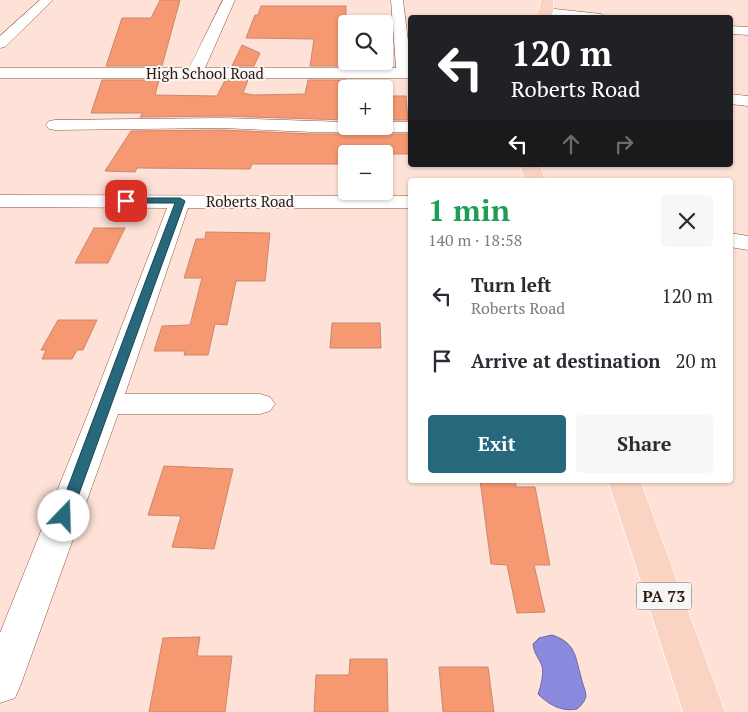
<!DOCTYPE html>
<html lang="en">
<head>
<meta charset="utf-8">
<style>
  :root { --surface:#fff; --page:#f7f7f7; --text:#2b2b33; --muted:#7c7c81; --accent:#28687c }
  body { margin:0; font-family:"PT Serif",serif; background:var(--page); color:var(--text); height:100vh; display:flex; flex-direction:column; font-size:19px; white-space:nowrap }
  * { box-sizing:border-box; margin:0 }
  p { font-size:16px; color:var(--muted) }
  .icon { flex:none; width:28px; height:28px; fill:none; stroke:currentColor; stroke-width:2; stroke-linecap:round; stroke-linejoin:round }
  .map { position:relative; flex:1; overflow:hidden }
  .side { position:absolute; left:408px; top:178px; width:325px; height:305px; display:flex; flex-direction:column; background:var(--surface); border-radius:5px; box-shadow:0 1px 4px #0004 }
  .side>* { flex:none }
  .hud { position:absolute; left:408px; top:15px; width:325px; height:152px; border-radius:5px; box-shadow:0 1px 4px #0004; background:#202124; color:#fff; overflow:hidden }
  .tools { position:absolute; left:338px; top:15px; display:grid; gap:10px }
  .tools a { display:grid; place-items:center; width:55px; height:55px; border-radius:5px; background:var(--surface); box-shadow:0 1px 4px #0004; font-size:25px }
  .pin { position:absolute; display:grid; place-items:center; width:42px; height:42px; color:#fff; margin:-21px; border-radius:10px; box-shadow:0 2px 8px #0006 }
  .me { position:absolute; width:55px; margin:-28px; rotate:21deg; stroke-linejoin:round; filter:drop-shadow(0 0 4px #0008) }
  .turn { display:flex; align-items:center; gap:18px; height:105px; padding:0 20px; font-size:22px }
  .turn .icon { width:65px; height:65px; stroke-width:2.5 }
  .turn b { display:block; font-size:35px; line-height:42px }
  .lanes { display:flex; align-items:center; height:48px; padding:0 20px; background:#0003; justify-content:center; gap:25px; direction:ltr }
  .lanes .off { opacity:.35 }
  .round { display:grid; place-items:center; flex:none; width:52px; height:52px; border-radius:5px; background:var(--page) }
  .head { display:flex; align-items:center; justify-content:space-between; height:85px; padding:0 20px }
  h1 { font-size:30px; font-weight:800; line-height:38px; color:#1e9e55 }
  .action { display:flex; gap:10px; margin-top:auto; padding:10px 20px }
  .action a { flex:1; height:58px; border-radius:5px; background:var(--accent); color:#fff; font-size:20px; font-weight:800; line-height:58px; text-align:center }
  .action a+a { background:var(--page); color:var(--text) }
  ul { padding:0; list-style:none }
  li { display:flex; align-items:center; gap:15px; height:65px; padding:0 20px }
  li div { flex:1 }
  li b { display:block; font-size:19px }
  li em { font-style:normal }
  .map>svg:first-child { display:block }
</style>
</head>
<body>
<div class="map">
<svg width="748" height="712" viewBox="0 0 748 712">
  <rect width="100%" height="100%" fill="#fee2d7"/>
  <!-- water -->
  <path fill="#8a89de" stroke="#6f67a0" d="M552 635C576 643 575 656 581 677 582 683 586 691 586 696 585 701 581 706 577 709 562 712 549 705 538 694 541 686 544 674 542 666 539 658 534 654 533 644L539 638Z"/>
  <!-- building -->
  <g fill="#f69872" stroke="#c8896f">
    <path d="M160 0H180L162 66H106L122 18H151Z"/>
    <path d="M261 6H346V66H310L314 39 246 38 255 15H258Z"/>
    <path d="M242 45 260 53 254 66H232Z"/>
    <path d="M102 80H159L155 95 217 96 225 80H248L243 93 254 95 305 94 308 80H346V120L222 116 140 117 143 113H91Z"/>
    <path d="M384 96H406L408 120H384Z"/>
    <path d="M222 130 312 134H409L410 154H346V164H252L250 169 137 168 135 172 105 171 131 131Z"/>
    <path d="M94 228H125L108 263H75Z"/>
    <path d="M206 232 270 233 265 281H236L227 325 215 324 208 355H184L185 351H154L162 326 190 325 202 278H184L196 239H205Z"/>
    <path d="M58 320H97L83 350H77L72 359H42L46 350H41Z"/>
    <path d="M332 323H380L381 348H330Z"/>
    <path d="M164 466 233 469 214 549 172 547 181 516 148 515Z"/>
    <path d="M480 480H515L516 487H535L550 565H534L545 612 517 613 507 565 491 564Z"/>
    <path d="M200 637 197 656H232L225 712H149L163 638Z"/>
    <path d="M350 659H387L388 712H314L316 675H349Z"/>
    <path d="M439 667H488L494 712H443Z"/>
  </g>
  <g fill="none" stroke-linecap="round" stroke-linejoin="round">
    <!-- minor casing -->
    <g stroke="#8c523a" stroke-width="1">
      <g id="minor">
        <path d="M40 0H53L5 47 0 48V36Z"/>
        <path d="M223 0H235L205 68H396L391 0H403L410 57V78H0V68H189Z"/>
        <path d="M546 8 601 14 607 18H560L541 15 539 12Z"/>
        <path d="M730 26 748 27V35L730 34Z"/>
        <path d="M730 94 748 96V106L730 104Z"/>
        <path d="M222 118 346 122V126H384V122H410V132H312L222 128 55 130 49 129 46 125 49 121 55 120Z"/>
        <path d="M0 195 410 196V208H188L125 394H260L270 397 275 404 270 411 260 414H118L21 684 15 698 0 703V633L92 404 167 208 0 207Z"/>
        <path d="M730 233 748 236V250L730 247Z"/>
      </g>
    </g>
    <!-- major casing -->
    <g stroke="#fff" stroke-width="1">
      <g id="major">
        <path d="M541 0H553V12L549 18H536L539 12Z"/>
        <path d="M520 165H540L545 180H525Z"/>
        <path d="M608 480H640L725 712H683Z"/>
      </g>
    </g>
    <!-- minor -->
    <use href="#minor" fill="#fff" fill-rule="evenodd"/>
    <!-- major -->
    <use href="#major" fill="#fbd3c2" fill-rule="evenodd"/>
  </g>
  <!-- route -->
  <path fill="#28687c" stroke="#1a4451" d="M180 198 185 201 71 516 69 520 64 522 59 520 57 516 175 203H126L122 201 126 198Z"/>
  <g text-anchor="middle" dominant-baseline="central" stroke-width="4" stroke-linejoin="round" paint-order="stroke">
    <!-- far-street labels -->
    <g font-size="15" fill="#31180e" stroke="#f6f6f6">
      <text x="205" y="73">High School Road</text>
      <text x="250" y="201">Roberts Road</text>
    </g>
    <!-- shield labels -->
    <rect fill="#f6f6f6" stroke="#6c5b54" stroke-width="1" x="636.5" y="582.5" width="55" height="27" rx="4"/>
    <g font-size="16" font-weight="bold" fill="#31180e">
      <text x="664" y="596">PA 73</text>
    </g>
  </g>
</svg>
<div class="tools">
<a><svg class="icon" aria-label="search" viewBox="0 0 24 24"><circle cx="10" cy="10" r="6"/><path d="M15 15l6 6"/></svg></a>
<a>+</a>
<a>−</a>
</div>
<div class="pin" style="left:126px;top:201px;background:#d93025"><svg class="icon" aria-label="arrive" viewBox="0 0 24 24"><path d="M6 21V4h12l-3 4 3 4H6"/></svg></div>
<svg class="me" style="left:64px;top:516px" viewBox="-20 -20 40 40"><circle r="19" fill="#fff"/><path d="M0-13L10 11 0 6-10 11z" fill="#28687c"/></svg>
<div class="hud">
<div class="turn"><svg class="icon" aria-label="left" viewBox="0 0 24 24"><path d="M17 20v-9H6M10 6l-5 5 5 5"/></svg><div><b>120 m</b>Roberts Road</div></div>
<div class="lanes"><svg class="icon" aria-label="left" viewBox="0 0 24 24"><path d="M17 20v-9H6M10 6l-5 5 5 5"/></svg><svg class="icon off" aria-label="ahead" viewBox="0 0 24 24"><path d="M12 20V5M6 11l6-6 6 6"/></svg><svg class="icon off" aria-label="right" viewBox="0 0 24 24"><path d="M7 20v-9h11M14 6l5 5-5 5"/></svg></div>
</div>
<section class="side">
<div class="head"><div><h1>1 min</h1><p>140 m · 18:58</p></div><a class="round"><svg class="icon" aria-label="close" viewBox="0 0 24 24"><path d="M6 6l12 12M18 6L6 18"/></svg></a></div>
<ul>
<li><svg class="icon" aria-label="left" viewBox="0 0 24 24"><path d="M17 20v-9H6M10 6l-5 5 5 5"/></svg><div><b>Turn left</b><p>Roberts Road</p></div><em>120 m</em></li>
<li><svg class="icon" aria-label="arrive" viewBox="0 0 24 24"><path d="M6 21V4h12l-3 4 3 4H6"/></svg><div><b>Arrive at destination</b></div><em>20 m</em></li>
</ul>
<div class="action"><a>Exit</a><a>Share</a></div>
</section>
</div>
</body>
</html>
